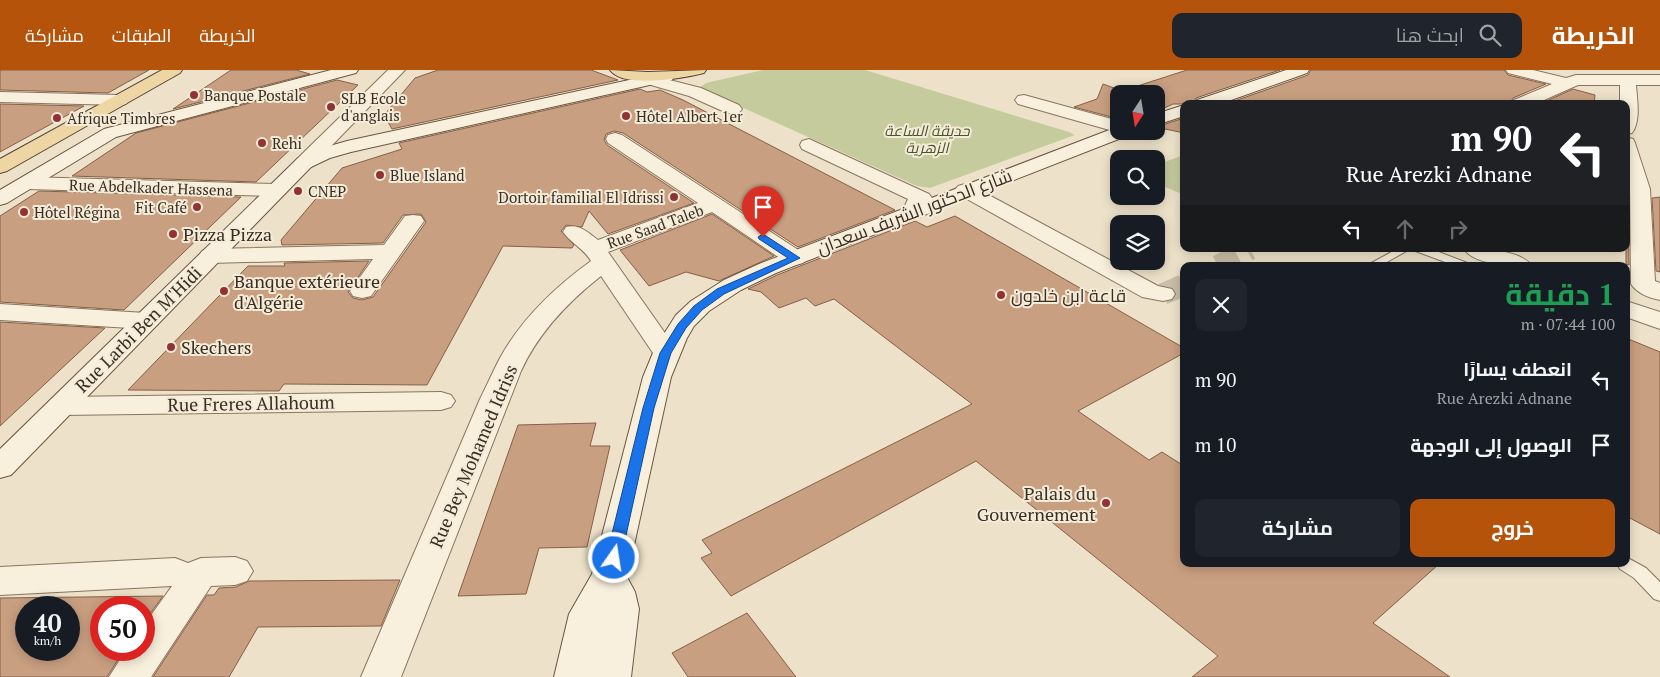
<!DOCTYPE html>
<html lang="ar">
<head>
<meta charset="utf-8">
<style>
  :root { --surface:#171b24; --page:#20242c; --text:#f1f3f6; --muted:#9ea1a6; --accent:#b45309 }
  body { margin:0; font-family:"PT Serif",Cairo,serif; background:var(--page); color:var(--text); direction:rtl; height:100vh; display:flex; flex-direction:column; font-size:19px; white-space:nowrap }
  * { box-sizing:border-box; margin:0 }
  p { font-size:16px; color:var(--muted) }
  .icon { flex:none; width:28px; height:28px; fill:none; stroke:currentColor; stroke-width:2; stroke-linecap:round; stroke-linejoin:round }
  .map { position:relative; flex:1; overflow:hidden; direction:ltr }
  .sheet { position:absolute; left:1180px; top:192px; width:450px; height:305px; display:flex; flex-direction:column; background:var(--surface); border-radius:10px; box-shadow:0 2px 12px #0003; direction:rtl }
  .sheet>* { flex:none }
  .guide { position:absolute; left:1180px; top:30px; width:450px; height:152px; border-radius:10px; box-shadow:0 2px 12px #0003; direction:rtl; background:#202124; color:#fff; overflow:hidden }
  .needle { width:32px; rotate:192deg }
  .tools { position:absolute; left:1110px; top:15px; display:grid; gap:10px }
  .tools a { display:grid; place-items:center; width:55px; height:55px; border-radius:10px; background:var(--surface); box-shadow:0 2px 12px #0003; font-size:25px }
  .speed { position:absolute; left:15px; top:526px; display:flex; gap:10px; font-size:25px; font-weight:700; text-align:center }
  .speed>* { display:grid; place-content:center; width:65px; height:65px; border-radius:50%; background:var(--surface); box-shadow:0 2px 12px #0003; line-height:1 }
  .speed small { font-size:12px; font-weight:400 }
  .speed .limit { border:8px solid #d22; background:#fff; color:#111 }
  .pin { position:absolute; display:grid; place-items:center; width:42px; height:42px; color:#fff; margin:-51px -21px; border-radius:50% 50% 50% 0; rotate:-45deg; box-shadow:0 0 5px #0007 }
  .pin .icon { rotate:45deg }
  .me { position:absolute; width:55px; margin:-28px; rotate:13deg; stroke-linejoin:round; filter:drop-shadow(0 0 4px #0008) }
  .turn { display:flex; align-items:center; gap:18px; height:105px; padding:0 15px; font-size:22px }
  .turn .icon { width:65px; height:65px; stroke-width:2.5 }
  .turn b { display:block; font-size:35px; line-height:42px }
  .lanes { display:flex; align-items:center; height:48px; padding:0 15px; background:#0003; justify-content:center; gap:25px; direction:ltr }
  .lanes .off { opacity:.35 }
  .round { display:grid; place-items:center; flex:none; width:52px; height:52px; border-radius:10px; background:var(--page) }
  .summary { display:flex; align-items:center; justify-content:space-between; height:85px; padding:0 15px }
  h1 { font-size:30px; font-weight:700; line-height:38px; color:#1e9e55 }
  .action { display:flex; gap:10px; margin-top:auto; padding:10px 15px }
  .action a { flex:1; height:58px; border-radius:10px; background:var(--accent); color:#fff; font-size:20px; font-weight:700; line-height:58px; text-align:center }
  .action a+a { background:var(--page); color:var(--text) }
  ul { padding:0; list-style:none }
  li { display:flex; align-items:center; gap:15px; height:65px; padding:0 15px }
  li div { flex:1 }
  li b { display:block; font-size:19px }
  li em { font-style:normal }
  header { display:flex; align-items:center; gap:30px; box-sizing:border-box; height:70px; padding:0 25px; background:var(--accent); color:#fff }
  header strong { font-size:24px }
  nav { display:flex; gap:28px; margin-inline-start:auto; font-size:18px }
  .search { width:350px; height:45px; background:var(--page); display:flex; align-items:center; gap:12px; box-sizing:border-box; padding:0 18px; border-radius:10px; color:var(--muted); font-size:19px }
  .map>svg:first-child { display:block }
</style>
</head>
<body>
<header>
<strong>الخريطة</strong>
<div class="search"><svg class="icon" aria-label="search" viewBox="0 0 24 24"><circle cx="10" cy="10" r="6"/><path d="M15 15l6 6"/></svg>ابحث هنا</div>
<nav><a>الخريطة</a><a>الطبقات</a><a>مشاركة</a></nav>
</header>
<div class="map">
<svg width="1660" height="607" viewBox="0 0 1660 607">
  <rect width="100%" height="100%" fill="#ede2c9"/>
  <!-- green -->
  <g fill="#c6cb9d">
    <path d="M763 0H865L1069 62 1075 65 930 118 917 116 699 18 706 13Z"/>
    <path d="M1184 85V125L1156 113V95Z"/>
  </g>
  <!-- building -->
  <g fill="#c99f81" stroke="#865f46" fill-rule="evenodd">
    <path d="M0 0H149L108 23 0 20Z"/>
    <path d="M231 0H296L310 4 173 39Z"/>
    <path d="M438 0H591L618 10 392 59 384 45 415 8Z"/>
    <path d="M1187 0H1280L1196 28 1193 34H1173L1156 42V24H1119V49L1074 37 1097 29 1103 14 1122 21Z"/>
    <path d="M1311 0H1504L1508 5 1546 14 1513 28 1510 34H1226L1308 5Z"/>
    <path d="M337 10 358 15 256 112 72 106 136 63Z"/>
    <path d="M640 19 647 22 660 20 683 30 895 140 798 177 623 63 614 61 606 64 604 70 607 75 694 133 608 164 589 141 582 157 566 155 561 161 574 175 572 178 503 176 427 315 284 314 279 321 128 320 248 196H285L284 193 369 191 348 222 353 228 362 230 373 227 426 152 421 144 403 145 383 173 282 175 281 170 342 98 402 79 399 73Z"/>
    <path d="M1573 19 1595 25 1594 34H1540Z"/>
    <path d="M0 34 84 36 0 82Z"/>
    <path d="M1184 48V63L1156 57Z"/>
    <path d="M39 121 241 127 124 240 0 232V146Z"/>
    <path d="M1660 127V202L1656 201 1652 128Z"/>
    <path d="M1626 132H1628L1629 195 1626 194Z"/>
    <path d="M712 144 774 186 719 211 686 202 649 216 620 180Z"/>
    <path d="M955 146 1184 278V283L1078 341 1149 390 1162 382 1184 396V494H1439L1373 553 1450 607H1192L1218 586 976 391 731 526 701 488 712 483 702 470 972 334 834 229 815 236 806 228 779 238 761 222 748 219 777 205 915 151 927 157Z"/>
    <path d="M0 252 105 258 0 356Z"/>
    <path d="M1626 268 1660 282V464L1626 446Z"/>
    <path d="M596 353 590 376H610L587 477 539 478 526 524 458 526 518 355Z"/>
    <path d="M400 510 381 556 258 557 229 607H153L207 525H214L219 518 236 517 249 511Z"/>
    <path d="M163 526 144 552V538H101V580H124L107 607H0V528ZM26 538H69V580H26Z"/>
    <path d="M747 543 796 607H688L672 583Z"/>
  </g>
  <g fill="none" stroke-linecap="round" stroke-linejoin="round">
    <!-- street-tunnel -->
    <g stroke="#c9bea7" stroke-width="22" stroke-dasharray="22 11" stroke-linecap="butt">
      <path d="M1218 196 1250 179"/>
      <path d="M1163 224 1184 215"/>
    </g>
    <!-- lane casing -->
    <g stroke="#88755f" stroke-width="2">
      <g id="lane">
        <path d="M1397 179H1431L1470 194 1472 196H1456L1410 179 1380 196H1366Z"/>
        <path d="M1626 487 1646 498 1660 512V531L1654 529 1634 508 1620 499 1617 494H1626Z"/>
      </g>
    </g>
    <!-- street casing -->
    <g stroke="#88755f" stroke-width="2">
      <g id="street">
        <path d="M388 0H405L311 97 304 99 297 97 294 93 297 89Z"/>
        <path d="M1506 0H1533L1566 8 1576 5H1660V15H1636C1637 29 1641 51 1632 63L1626 64V34H1620V15H1578L1535 34H1512L1514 30 1552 14 1508 3Z"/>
        <path d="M650 5 701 18 739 35 742 39 739 43 733 44 727 43 689 26 644 13 642 10 644 7Z"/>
        <path d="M0 22 120 25 126 26 129 30 126 34 120 35 0 32Z"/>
        <path d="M1024 25 1119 51V61H1124H1113L1018 34 1015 30 1018 26Z"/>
        <path d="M615 63 622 65 803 183 807 188 803 193 795 195 787 193 712 142 608 182 679 283 675 289 666 291 657 289 601 206C568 232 539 262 521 301L401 607H361L480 329C487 315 493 301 500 288 522 248 555 217 591 191 584 179 571 173 563 162L566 157C580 154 587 162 598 170L698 133 608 73 606 69 608 65Z"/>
        <path d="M1626 67 1633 69 1635 73 1650 119 1655 211 1660 213V230C1649 228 1637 223 1631 214L1630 119 1626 107Z"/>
        <path d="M809 69 929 124 932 128 922 145 914 146 906 145 903 140 908 129 802 79 800 75 802 71Z"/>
        <path d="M27 107 276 114 283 116 286 120 283 124 276 126 27 119 20 117 17 113 20 109Z"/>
        <path d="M965 114 972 116 1158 216 1172 219 1175 224 1172 229 1163 231 1142 227 958 124 955 120 958 116Z"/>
        <path d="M413 145 421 146 424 151 371 226 362 228 353 226 350 221 373 189 210 193 202 191 199 186 202 181 210 179 384 175 405 146Z"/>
        <path d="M1464 179C1482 179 1520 179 1532 196 1514 197 1474 195 1464 179Z"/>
        <path d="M1626 231 1660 242V259L1626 247Z"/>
        <path d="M0 234 146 243 155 246 159 251 155 256 146 259 0 250Z"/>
        <path d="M441 322 451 325 455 331 451 337 441 340 61 345 51 343 47 336 51 329 61 327Z"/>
        <path d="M235 487 247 491 253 501 247 511 235 515 211 516 151 607H109L126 580H144V555L172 516 0 525V497L175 488 188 493 201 488Z"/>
      </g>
    </g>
    <!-- secondary casing -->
    <g stroke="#6a5642" stroke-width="2">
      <g id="secondary">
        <path d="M331 0H358L356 3 116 67 7 133 0 135V120L104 59Z"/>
        <path d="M1286 0H1309L1307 3 1220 34H1195L1197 30Z"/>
        <path d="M666 2 672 4 674 7 672 10 351 82 330 88 311 97 11 405 0 408V379L297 89 316 80 347 71Z"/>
        <path d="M1184 35V46L1156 55V44Z"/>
        <path d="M1117 57H1119V61H1132L1129 65 776 203 741 220 709 241 694 256 687 268 671 307 627 507 635 522 639 539 631 607H554L569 544 592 504 643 307 655 278 676 245 691 231 724 210 759 194Z"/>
      </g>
    </g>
    <!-- primary casing -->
    <g stroke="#574332" stroke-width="2">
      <g id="primary">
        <path d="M162 0H182L180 3 7 101 0 103V89Z"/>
        <path d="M610 0 648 2 706 0 704 3C684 8 623 19 610 0Z"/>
      </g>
    </g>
    <!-- lane -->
    <use href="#lane" fill="#f8efdc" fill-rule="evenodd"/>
    <!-- street -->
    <use href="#street" fill="#f8efdc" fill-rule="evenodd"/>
    <!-- secondary -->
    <use href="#secondary" fill="#f8efdc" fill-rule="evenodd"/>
    <!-- primary -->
    <use href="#primary" fill="#edd6a4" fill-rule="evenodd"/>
  </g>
  <!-- route -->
  <path fill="#1a73e8" stroke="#114b97" d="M763 164 800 188 724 224 702 240 686 258 671 283 654 338 621 488 619 492 614 494 608 492 606 488 643 338 660 283 678 254 694 236 717 219 788 188 759 169 758 167Z"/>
  <!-- markers -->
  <g fill="#943233" stroke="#f4ecd9" stroke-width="2">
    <circle cx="194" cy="25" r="5"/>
    <circle cx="331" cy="37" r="5"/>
    <circle cx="626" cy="46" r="5"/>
    <circle cx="57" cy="48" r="5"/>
    <circle cx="262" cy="73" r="5"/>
    <circle cx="380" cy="105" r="5"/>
    <circle cx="298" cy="121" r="5"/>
    <circle cx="674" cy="127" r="5"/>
    <circle cx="197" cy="137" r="5"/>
    <circle cx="24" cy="142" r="5"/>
    <circle cx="173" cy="164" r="5"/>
    <circle cx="224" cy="221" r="5"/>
    <circle cx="1001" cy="225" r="5"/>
    <circle cx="171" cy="277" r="5"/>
    <circle cx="1106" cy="433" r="5"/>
  </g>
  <g text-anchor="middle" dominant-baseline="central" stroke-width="4" stroke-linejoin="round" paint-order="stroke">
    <!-- far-poi labels -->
    <g font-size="15" fill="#3a2d21" stroke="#f4ecd9" text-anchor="start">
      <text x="204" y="25">Banque Postale</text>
      <text x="341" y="28">SLB Ecole<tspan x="341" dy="17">d'anglais</tspan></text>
      <text x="636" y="46">Hôtel Albert 1er</text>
      <text x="67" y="48">Afrique Timbres</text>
      <text x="272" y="73">Rehi</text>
      <text x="390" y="105">Blue Island</text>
      <text x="308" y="121">CNEP</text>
      <text x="664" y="127" text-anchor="end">Dortoir familial El Idrissi</text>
      <text x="187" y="137" text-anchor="end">Fit Café</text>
      <text x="34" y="142">Hôtel Régina</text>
    </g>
    <!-- far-park labels -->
    <g font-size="15" font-style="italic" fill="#4a5529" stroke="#f4ecd9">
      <text x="927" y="60">حديقة الساعة<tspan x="927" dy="17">الزهرية</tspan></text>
    </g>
    <!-- far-street labels -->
    <g font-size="15" fill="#3a2d21" stroke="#f4ecd9">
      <text transform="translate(151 117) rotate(2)">Rue Abdelkader Hassena</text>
      <text transform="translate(655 156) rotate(-20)">Rue Saad Taleb</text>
    </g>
    <!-- street labels -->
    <g font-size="18" fill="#3a2d21" stroke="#f4ecd9">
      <text transform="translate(914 141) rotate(-21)">شارغ الدكتور الشريف سعدان</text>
      <text transform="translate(138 259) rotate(-45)">Rue Larbi Ben M'Hidi</text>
      <text transform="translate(251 333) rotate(-1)">Rue Freres Allahoum</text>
      <text transform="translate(473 386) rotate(-67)">Rue Bey Mohamed Idriss</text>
    </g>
    <!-- poi labels -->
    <g font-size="18" fill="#3a2d21" stroke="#f4ecd9" text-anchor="start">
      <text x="183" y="164">Pizza Pizza</text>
      <text x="234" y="211">Banque extérieure<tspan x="234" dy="21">d'Algérie</tspan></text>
      <text x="1011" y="225">قاعة ابن خلدون</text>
      <text x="181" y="277">Skechers</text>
      <text x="1096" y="423" text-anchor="end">Palais du<tspan x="1096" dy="21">Gouvernement</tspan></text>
    </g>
  </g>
</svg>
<div class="tools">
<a><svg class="needle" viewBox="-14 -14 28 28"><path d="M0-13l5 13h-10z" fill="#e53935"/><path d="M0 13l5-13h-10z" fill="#9ea1a6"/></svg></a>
<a><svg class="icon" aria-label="search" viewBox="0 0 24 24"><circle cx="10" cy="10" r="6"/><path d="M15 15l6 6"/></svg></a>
<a><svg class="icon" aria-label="layers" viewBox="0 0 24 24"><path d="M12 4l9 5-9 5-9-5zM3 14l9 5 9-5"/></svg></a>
</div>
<div class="speed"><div>40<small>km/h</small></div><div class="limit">50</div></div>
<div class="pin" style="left:763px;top:167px;background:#d93025"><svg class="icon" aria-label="arrive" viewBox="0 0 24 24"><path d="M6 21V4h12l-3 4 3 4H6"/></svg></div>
<svg class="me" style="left:614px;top:488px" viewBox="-20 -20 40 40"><circle r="17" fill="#1a73e8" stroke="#fff" stroke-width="3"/><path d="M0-11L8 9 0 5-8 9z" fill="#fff"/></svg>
<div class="guide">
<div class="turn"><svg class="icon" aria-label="left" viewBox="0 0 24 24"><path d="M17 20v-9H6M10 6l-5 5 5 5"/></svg><div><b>90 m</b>Rue Arezki Adnane</div></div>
<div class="lanes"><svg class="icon" aria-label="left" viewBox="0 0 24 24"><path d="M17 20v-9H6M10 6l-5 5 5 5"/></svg><svg class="icon off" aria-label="ahead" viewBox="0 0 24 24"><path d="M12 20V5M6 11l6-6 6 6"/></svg><svg class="icon off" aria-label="right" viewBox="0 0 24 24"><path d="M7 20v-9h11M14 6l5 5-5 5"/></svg></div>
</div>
<section class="sheet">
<div class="summary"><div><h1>1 دقيقة</h1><p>100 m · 07:44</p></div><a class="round"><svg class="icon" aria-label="close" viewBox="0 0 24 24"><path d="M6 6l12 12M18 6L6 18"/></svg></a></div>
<ul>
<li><svg class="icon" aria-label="left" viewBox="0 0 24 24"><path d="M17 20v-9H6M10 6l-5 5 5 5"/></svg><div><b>انعطف يسارًا</b><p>Rue Arezki Adnane</p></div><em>90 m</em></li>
<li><svg class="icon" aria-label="arrive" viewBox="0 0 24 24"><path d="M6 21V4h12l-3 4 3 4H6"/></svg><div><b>الوصول إلى الوجهة</b></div><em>10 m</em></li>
</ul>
<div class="action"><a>خروج</a><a>مشاركة</a></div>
</section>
</div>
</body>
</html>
